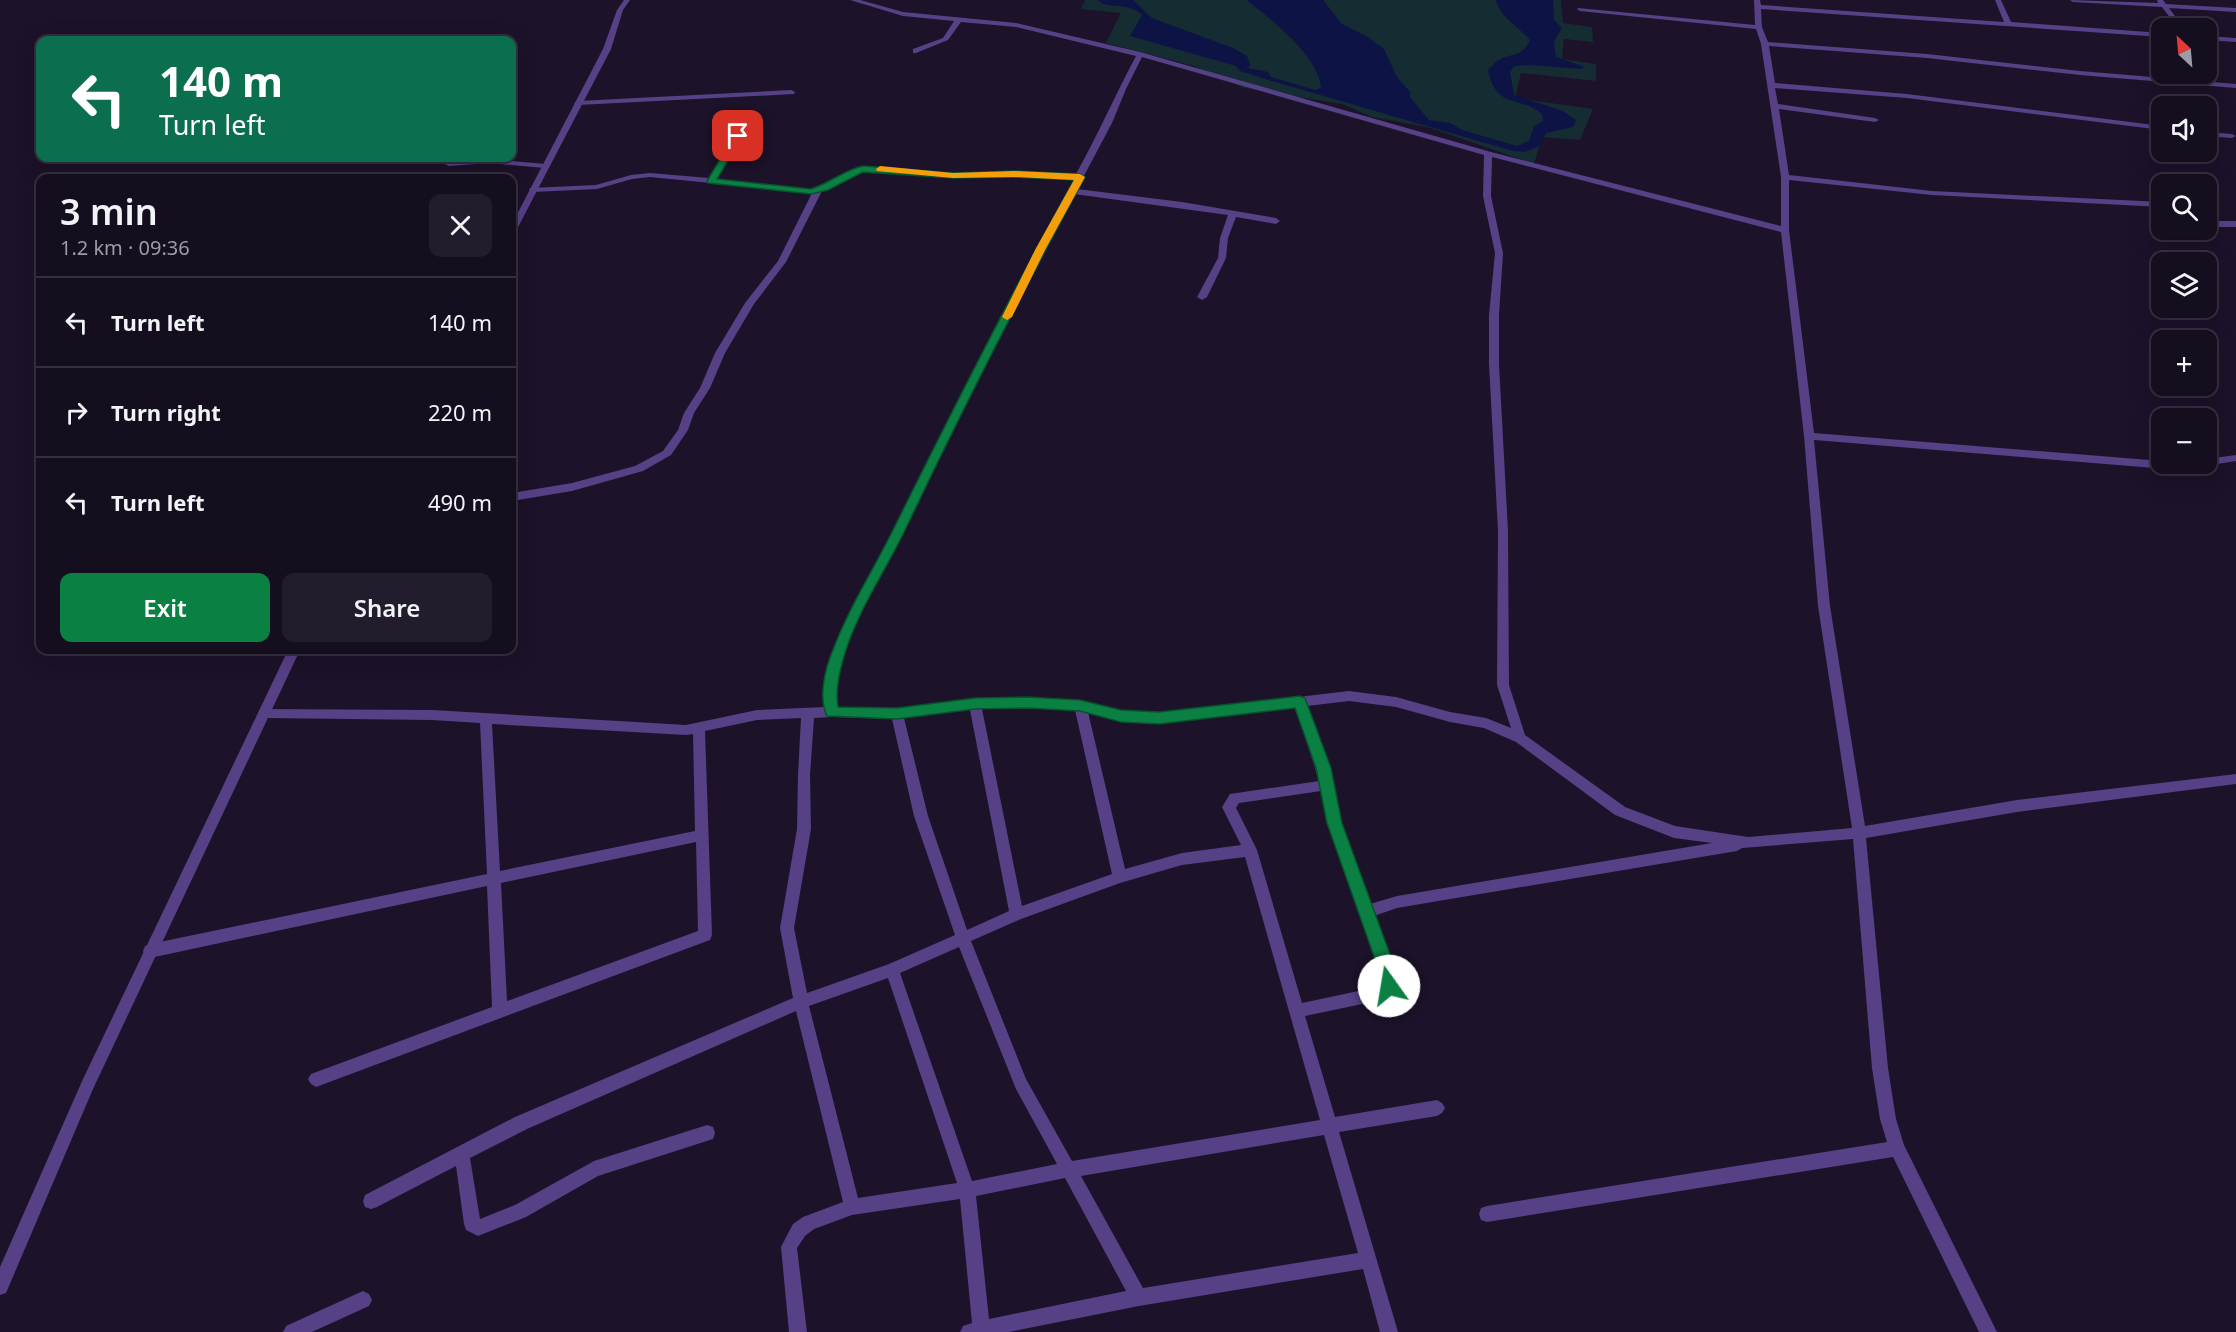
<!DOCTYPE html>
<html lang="en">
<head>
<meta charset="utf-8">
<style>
  :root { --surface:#150e1f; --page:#221c2c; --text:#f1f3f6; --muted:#9d9ca4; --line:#342e3d; --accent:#0b8043 }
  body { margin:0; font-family:"Noto Sans",sans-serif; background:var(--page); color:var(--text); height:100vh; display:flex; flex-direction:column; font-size:22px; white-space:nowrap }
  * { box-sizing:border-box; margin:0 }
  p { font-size:20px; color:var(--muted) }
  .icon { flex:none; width:33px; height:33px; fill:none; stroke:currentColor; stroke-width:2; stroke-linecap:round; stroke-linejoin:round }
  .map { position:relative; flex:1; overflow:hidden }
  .details { position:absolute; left:36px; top:174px; width:480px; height:480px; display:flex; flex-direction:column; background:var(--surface); border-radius:12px; box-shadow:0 6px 24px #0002,0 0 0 2px var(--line) }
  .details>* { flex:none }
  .top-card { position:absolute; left:36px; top:36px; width:480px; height:126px; border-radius:12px; box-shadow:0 6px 24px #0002,0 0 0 2px var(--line); background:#0b6e4f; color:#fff; overflow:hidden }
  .needle { width:39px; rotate:334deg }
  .tools { position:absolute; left:2151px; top:18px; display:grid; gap:12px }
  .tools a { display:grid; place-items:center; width:66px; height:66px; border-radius:12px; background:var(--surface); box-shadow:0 6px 24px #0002,0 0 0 2px var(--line); font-size:30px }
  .pin { position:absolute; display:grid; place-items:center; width:51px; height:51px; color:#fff; margin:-26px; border-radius:12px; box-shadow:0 3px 9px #0006 }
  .me { position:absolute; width:66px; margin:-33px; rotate:347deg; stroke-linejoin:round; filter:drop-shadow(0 0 4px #0008) }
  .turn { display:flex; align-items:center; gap:21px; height:126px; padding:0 24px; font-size:27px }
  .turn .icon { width:78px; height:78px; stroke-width:2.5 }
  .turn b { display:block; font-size:42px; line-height:51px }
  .round { display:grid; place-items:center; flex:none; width:63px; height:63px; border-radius:12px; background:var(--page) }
  .overview { display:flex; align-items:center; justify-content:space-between; height:102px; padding:0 24px }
  h1 { font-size:36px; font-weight:600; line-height:45px }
  .action { display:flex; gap:12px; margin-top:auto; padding:12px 24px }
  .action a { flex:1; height:69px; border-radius:12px; background:var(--accent); color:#fff; font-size:24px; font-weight:600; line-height:69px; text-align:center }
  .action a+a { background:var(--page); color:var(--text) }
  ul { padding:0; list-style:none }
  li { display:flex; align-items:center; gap:18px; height:90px; padding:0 24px; border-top:2px solid var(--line) }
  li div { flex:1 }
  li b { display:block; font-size:22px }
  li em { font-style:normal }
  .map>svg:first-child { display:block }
</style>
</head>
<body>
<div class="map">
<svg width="2236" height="1332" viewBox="0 0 2236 1332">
  <rect width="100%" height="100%" fill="#1c1229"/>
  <!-- green -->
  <path fill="#152c33" d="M1085 0H1561L1563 23 1592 27 1593 42 1564 39 1562 59 1596 64V81L1521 73 1515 98 1593 109 1580 140 1542 137 1534 164 1431 128 1372 117 1342 104 1244 88 1194 66 1106 43 1121 13 1081 9Z"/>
  <!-- water -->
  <path fill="#0e1346" d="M1098 0H1133L1152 18 1233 48 1247 56 1250 65 1248 68 1268 72 1271 77 1315 90 1321 88C1318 55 1272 21 1247 0H1323L1342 24 1368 37 1384 49 1397 77 1411 93 1409 96 1429 120 1450 123 1462 130 1517 146 1529 141 1534 126 1543 121 1542 114C1520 95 1496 110 1488 70 1491 67 1495 62 1499 60 1513 52 1522 58 1530 40 1520 28 1499 16 1496 0H1553L1554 20 1562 28 1554 42 1556 57 1585 67 1581 69 1531 65 1514 66 1510 72 1514 95 1563 111 1576 120 1573 127 1546 133 1539 146 1525 152 1513 151 1272 81 1240 71 1236 66 1130 36 1142 15C1128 1 1107 10 1098 0Z"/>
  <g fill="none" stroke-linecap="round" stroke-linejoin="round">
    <!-- minor -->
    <g fill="#564086" fill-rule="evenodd">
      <path d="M850 0H860L903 12 1016 23 1140 52 1491 152 1781 226V177L1761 44 1756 29 1580 11 1577 9 1578 8 1755 25 1754 0H1760L1761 5 2004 22 1995 0H2001L2011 22 2162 33V37L1761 9 1762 27 1768 42 1927 54 2080 71 2236 84V88L2080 75 1927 58 1769 46 1775 83 1907 94 2162 126V130L1907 98 1775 88 1778 104 1875 118 1879 120 1875 122 1779 109 1789 175 1932 191 2162 202V207L1932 195 1789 180V230L1814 433 2162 461V464H2206V459L2236 455V461L2179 470 1814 440 1830 606 1865 826 2017 800 2236 774V784L2017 812 1866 838 1888 1068 1896 1119 1904 1145 1997 1332H1979L1893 1157 1487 1222 1481 1220 1479 1214 1481 1208 1487 1206 1887 1142 1880 1119 1872 1068 1853 839 1742 848 1737 851 1397 908 1374 916 1397 979 1394 991 1381 1000 1305 1016 1335 1117 1437 1100 1442 1103 1445 1108 1442 1113 1437 1116 1339 1132 1398 1332H1380L1363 1269 1139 1306 1009 1332H960L963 1326 972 1323 960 1199 852 1215 814 1229 805 1236 797 1248 807 1332H789L781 1247 793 1224 803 1217 843 1202 796 1011 527 1129 470 1158 480 1219 515 1205 594 1161 707 1125 713 1127 715 1133 713 1139 598 1176 526 1217 478 1236 466 1230 464 1224 456 1166 377 1207 371 1209 365 1207 363 1201 365 1195 515 1117 793 998 780 928 797 829 798 775 801 718 757 720 705 731 712 935 710 940 316 1087 311 1084 308 1079 311 1074 492 1007 487 886 150 958 145 956 143 951 145 946 150 944 487 874 480 723 432 720 264 718 260 717 258 713 260 709 432 710 686 725 757 710 825 707C817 652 871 576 895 528 953 410 1012 294 1074 179L950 177 873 171 858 173 822 191 786 262 754 304 725 353 710 388 694 413 688 430 671 455 643 471 572 491 512 501V493L572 483 635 466 663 451 678 430 684 413 700 388 715 353 745 303 778 261 812 193 650 177 632 179 597 189 533 192 529 190 530 188 596 185 631 175 650 173 709 178 738 129 742 127 746 129 716 179 811 189 822 185 853 170 873 167 950 173 1076 174C1098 135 1115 95 1136 56L1016 27 961 22 948 40 916 53H913V49L943 38 954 21 903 16ZM1142 57 1484 155 1483 196 1495 253 1489 315V364L1498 531 1497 685 1511 728 1486 718 1450 712 1396 697 1349 691 1159 713 1121 711 1080 700 1027 698 975 699 897 709 837 707C829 651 883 576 906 527 960 415 1016 304 1074 194L1228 215 1220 238 1218 258 1197 297 1202 300 1207 297 1226 258 1228 238 1236 217 1276 224 1280 221 1276 218 1182 202 1077 189 1112 123 1126 89ZM1492 157 1781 232 1804 436 1818 606 1852 828 1748 837 1675 826 1625 807 1525 735 1509 685 1508 531 1499 364V315L1503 253 1491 196ZM1349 701 1396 707 1450 722 1484 728 1516 742 1615 815 1674 838 1712 843 1397 896 1370 904 1341 823 1334 785 1307 706ZM1296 707 1319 781 1230 794 1222 807 1241 845 1182 853 1125 869 1088 712 1121 721 1159 723ZM1027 708 1075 710 1112 874 1022 906 982 709ZM970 710 1009 911 967 930 928 816 904 718ZM832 717 892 719 914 816 955 935 889 964 807 993 794 928 811 829 810 775 814 718ZM492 724 686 735 693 734 695 831 500 871ZM1321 791 1327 823 1383 979 1382 983 1377 987 1302 1003 1257 850 1236 808 1239 803ZM696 842 698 931 507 1001 501 883ZM1245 857 1320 1120 1072 1161 1026 1079 971 941 1021 919 1120 883 1182 865ZM959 947 1016 1089 1057 1164 972 1181 900 973ZM888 978 957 1183 858 1198 809 1006ZM1324 1135 1358 1253 1143 1288 1081 1176ZM1065 1178 1126 1291 989 1319 976 1196Z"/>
      <path d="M2070 0 2158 3 2157 0H2163L2166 4 2236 8V12L2169 8 2184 28H2178L2162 7 2073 2Z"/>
      <path d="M2206 36 2236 38V42L2206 40Z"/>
      <path d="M791 90 795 92 794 94 578 105 574 103 578 101Z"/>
      <path d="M2206 132 2232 134 2236 136 2232 138 2206 136Z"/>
      <path d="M489 159 545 164 549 166 545 168 489 163 449 166 445 164 449 162Z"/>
      <rect x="2206" y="221" width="30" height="6"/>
      <path d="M363 1291 369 1294 372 1300 369 1306 312 1332H283L286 1326Z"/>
    </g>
    <!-- tertiary -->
    <g fill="#564086" fill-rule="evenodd">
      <path d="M624 0H630L623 10 611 49 516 231 512 233V224L603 49 617 10Z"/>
      <path d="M288 650H300L93 1089 6 1293 0 1295V1267L83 1079Z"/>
    </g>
  </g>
  <!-- route -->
  <path fill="#0b8043" stroke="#07532c" stroke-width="1.5" d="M735 134 743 136 717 179 811 189C830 183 844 170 863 166L953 173 1014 171 1080 174 1085 177C1022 292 963 408 907 526 887 569 859 608 845 653 840 670 835 689 838 707L897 708 975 698 1027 697 1080 700 1121 710 1159 712 1300 696 1305 698 1331 768 1342 823 1399 979 1395 992 1389 994 1383 992 1381 986 1382 979 1327 823 1316 768 1295 708 1159 724 1121 722 1080 711 1027 708 975 709 897 719 827 716C818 698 825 668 833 650 849 607 874 569 894 528 952 411 1011 294 1074 180L1014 177 953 178 863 172 828 190 811 194 708 183 707 181Z"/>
  <!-- slow -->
  <path fill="#f59e0b" d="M880 166 953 173 1014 171 1080 174 1085 177 1045 250 1012 317 1007 320 1002 317 1035 250 1074 180 1014 177 953 178 877 171 876 169Z"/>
</svg>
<div class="tools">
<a><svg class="needle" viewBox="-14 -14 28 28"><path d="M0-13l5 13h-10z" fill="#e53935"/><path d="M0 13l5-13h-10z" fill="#9d9ca4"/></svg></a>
<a><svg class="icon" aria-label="sound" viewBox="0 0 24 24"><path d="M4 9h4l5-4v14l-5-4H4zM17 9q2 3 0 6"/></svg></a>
<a><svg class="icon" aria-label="search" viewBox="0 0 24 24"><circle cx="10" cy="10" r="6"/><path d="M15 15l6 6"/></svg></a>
<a><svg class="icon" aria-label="layers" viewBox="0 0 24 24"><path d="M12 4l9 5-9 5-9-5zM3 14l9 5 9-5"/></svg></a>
<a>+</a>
<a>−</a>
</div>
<div class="pin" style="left:738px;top:136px;background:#d93025"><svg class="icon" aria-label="arrive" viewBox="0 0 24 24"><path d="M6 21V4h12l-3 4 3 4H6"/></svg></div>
<svg class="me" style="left:1389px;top:986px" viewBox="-20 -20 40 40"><circle r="19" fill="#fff"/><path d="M0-13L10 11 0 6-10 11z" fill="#0b8043"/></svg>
<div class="top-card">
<div class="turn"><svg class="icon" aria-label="left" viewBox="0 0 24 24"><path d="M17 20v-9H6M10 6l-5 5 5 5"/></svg><div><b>140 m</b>Turn left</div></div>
</div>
<section class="details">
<div class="overview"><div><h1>3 min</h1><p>1.2 km · 09:36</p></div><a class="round"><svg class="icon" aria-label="close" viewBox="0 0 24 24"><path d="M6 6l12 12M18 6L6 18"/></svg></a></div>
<ul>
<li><svg class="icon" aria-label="left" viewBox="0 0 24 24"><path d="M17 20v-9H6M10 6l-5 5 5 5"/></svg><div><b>Turn left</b></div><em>140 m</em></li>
<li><svg class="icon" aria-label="right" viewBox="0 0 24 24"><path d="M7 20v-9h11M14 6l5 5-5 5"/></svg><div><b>Turn right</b></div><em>220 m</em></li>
<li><svg class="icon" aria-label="left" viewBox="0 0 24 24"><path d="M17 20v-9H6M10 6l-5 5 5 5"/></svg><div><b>Turn left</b></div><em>490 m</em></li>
</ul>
<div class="action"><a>Exit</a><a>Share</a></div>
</section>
</div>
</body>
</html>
